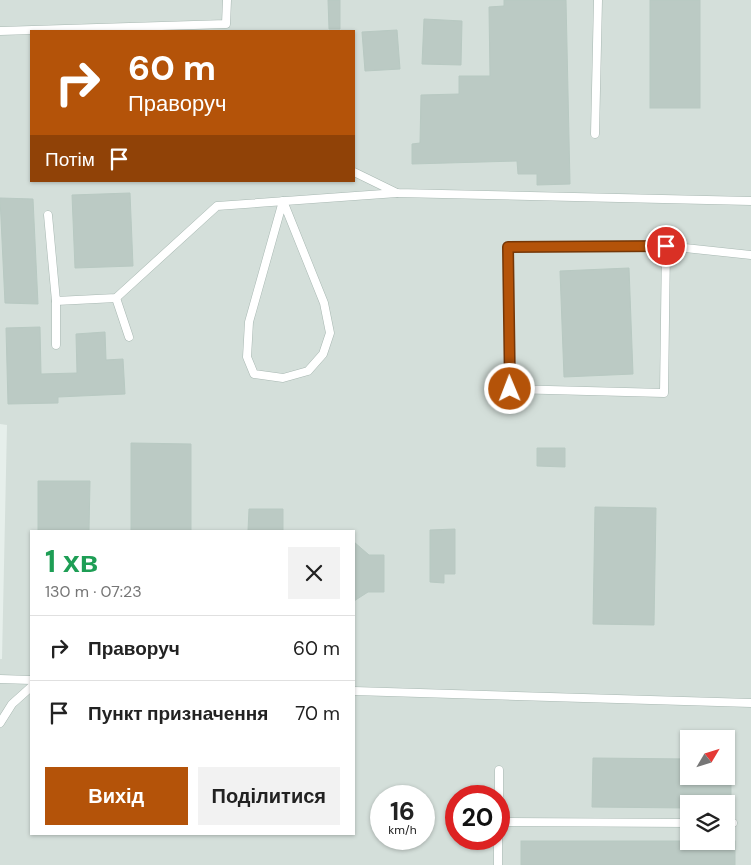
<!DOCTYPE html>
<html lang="uk">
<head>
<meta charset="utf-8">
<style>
  :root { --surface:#fff; --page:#f2f2f2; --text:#222; --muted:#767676; --line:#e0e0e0; --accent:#b45309 }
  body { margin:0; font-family:"DM Sans",sans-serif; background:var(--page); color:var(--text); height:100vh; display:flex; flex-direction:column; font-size:19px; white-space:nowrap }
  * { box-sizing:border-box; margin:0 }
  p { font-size:16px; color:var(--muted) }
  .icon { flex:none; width:28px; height:28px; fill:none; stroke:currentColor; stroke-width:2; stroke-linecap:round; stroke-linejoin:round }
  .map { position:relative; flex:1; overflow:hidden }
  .side { position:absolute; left:30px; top:530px; width:325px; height:305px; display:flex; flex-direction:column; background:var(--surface); border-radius:0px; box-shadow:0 1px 4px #0004 }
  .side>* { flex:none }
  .guide { position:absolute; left:30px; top:30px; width:325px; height:152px; border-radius:0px; box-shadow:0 1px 4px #0004; background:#b45309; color:#fff; overflow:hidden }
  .needle { width:32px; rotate:52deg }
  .controls { position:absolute; left:680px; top:730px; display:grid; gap:10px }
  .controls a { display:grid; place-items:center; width:55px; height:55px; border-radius:0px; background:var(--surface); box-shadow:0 1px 4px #0004; font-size:25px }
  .speed { position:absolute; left:370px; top:785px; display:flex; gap:10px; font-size:25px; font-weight:700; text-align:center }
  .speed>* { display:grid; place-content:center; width:65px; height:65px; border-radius:50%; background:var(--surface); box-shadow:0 1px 4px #0004; line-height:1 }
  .speed small { font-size:12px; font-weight:400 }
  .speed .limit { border:8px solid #d22; background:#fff; color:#111 }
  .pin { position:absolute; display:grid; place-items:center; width:42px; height:42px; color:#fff; margin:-21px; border:2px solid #fff; border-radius:50%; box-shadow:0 1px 5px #0007 }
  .me { position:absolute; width:55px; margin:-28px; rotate:359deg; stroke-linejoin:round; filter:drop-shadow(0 0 4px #0008) }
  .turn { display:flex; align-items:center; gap:18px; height:105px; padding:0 15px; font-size:22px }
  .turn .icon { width:65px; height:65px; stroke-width:2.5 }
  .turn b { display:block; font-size:35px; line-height:42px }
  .then { display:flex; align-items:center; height:48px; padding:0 15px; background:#0003; gap:10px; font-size:19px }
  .round { display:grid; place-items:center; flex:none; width:52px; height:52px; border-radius:0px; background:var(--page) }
  .headline { display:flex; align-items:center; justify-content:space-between; height:85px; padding:0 15px }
  h1 { font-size:30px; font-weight:700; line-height:38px; color:#1e9e55 }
  .primary-button { display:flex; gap:10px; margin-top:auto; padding:10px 15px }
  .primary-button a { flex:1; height:58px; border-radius:0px; background:var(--accent); color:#fff; font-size:20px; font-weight:700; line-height:58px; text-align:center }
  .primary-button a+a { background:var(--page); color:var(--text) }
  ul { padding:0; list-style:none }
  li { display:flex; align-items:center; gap:15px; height:65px; padding:0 15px; border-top:1px solid var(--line) }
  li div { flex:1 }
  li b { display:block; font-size:19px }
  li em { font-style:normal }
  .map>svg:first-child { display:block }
</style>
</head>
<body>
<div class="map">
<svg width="751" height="865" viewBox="0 0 751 865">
  <rect width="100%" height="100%" fill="#e6efeb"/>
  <!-- built -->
  <path fill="#d4dfda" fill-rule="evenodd" d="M0 0H751V865H0V659H2L7 425 0 424ZM31 31H354V181H31ZM31 531H354V834H31ZM689 739H726V776H689ZM381 796H424V839H381ZM456 796H499V839H456ZM689 804H726V841H689Z"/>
  <!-- building -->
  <g fill="#bbcac4" stroke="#b8c9c2">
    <path d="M328 0H340V29H329Z"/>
    <path d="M504 0H566L570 184 537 185V174H518L517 161 412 164V144L420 143 421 95 459 94V76H490L489 7 504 6Z"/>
    <rect x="650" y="0" width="50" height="108"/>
    <path d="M424 19 462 21 461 65 422 64Z"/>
    <path d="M397 30 400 69 365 71 362 32Z"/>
    <path d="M130 193 133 266 75 268 72 195Z"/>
    <path d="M0 198 33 199 38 304 5 303Z"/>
    <path d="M629 268 633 374 564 377 560 271Z"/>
    <path d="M40 327 41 374 77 373 76 334 105 332 106 360 123 359 125 394 58 397V403L8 404 6 328Z"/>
    <path d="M131 443 191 444V531H131Z"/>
    <path d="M537 448H565V467L537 466Z"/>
    <path d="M38 481H90L89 531H38Z"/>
    <path d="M595 507 656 508 654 625 593 624Z"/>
    <path d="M249 509H283V531H248Z"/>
    <path d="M455 529V574H444V583L430 582V530Z"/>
    <path d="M354 542 369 555H384V592H368L354 601Z"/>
    <path d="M593 758 689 759V776H731V804H689V808L592 807Z"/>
    <rect x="521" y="841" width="214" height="24"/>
  </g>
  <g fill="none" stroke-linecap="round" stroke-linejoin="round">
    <!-- lane casing -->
    <g stroke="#a8b8b2" stroke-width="9">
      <g id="lane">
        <path d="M0 31 226 24 227 0"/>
        <path d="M595 134 598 0"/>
        <path d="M354 172 397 193 751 201"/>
        <path d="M283 201 324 303 330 333 323 354 308 371 283 378 254 374 247 357 249 322Z"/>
        <path d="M48 215 56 301 116 298 217 206 397 193"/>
        <path d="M666 246 664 393 510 389 508 247 666 246 751 255"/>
        <path d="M116 298 129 337"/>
        <path d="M56 301V345"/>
        <path d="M0 679 31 680"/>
        <path d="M354 691 751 703"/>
        <path d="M0 723 12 704 31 687"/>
        <path d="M499 796V770"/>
        <path d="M499 822 689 823"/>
        <path d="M726 823H733"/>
        <path d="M498 865V839"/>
      </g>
    </g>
    <!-- lane -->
    <use href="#lane" stroke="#fff" stroke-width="8"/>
  </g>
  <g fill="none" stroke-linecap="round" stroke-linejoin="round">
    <!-- route casing -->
    <g stroke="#753606" stroke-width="12">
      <path id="route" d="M510 389 508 247 666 246"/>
    </g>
    <!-- route -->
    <use href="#route" stroke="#b45309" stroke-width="9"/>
  </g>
</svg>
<div class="controls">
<a><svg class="needle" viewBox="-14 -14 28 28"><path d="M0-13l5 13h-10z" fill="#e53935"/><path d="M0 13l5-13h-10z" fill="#767676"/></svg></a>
<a><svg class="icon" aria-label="layers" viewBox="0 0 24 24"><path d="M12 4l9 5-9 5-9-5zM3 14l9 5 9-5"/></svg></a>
</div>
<div class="speed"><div>16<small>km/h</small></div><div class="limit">20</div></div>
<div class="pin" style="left:666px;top:246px;background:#d93025"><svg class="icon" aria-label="arrive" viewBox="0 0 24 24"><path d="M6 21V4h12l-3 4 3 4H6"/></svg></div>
<svg class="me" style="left:510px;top:389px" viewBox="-20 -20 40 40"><circle r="17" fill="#b45309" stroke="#fff" stroke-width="3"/><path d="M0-11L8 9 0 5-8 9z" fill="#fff"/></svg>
<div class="guide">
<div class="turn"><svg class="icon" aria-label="right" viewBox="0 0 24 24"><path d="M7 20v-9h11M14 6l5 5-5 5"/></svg><div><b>60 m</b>Праворуч</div></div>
<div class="then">Потім<svg class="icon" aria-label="arrive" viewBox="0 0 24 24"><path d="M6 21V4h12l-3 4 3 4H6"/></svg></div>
</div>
<section class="side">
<div class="headline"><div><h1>1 хв</h1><p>130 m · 07:23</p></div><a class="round"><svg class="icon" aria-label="close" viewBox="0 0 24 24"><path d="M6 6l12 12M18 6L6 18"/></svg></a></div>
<ul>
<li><svg class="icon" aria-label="right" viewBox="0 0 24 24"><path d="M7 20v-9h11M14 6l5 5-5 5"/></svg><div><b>Праворуч</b></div><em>60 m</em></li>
<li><svg class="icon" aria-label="arrive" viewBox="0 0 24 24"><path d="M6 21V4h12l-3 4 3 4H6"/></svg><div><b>Пункт призначення</b></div><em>70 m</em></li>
</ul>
<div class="primary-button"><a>Вихід</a><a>Поділитися</a></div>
</section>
</div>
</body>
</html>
